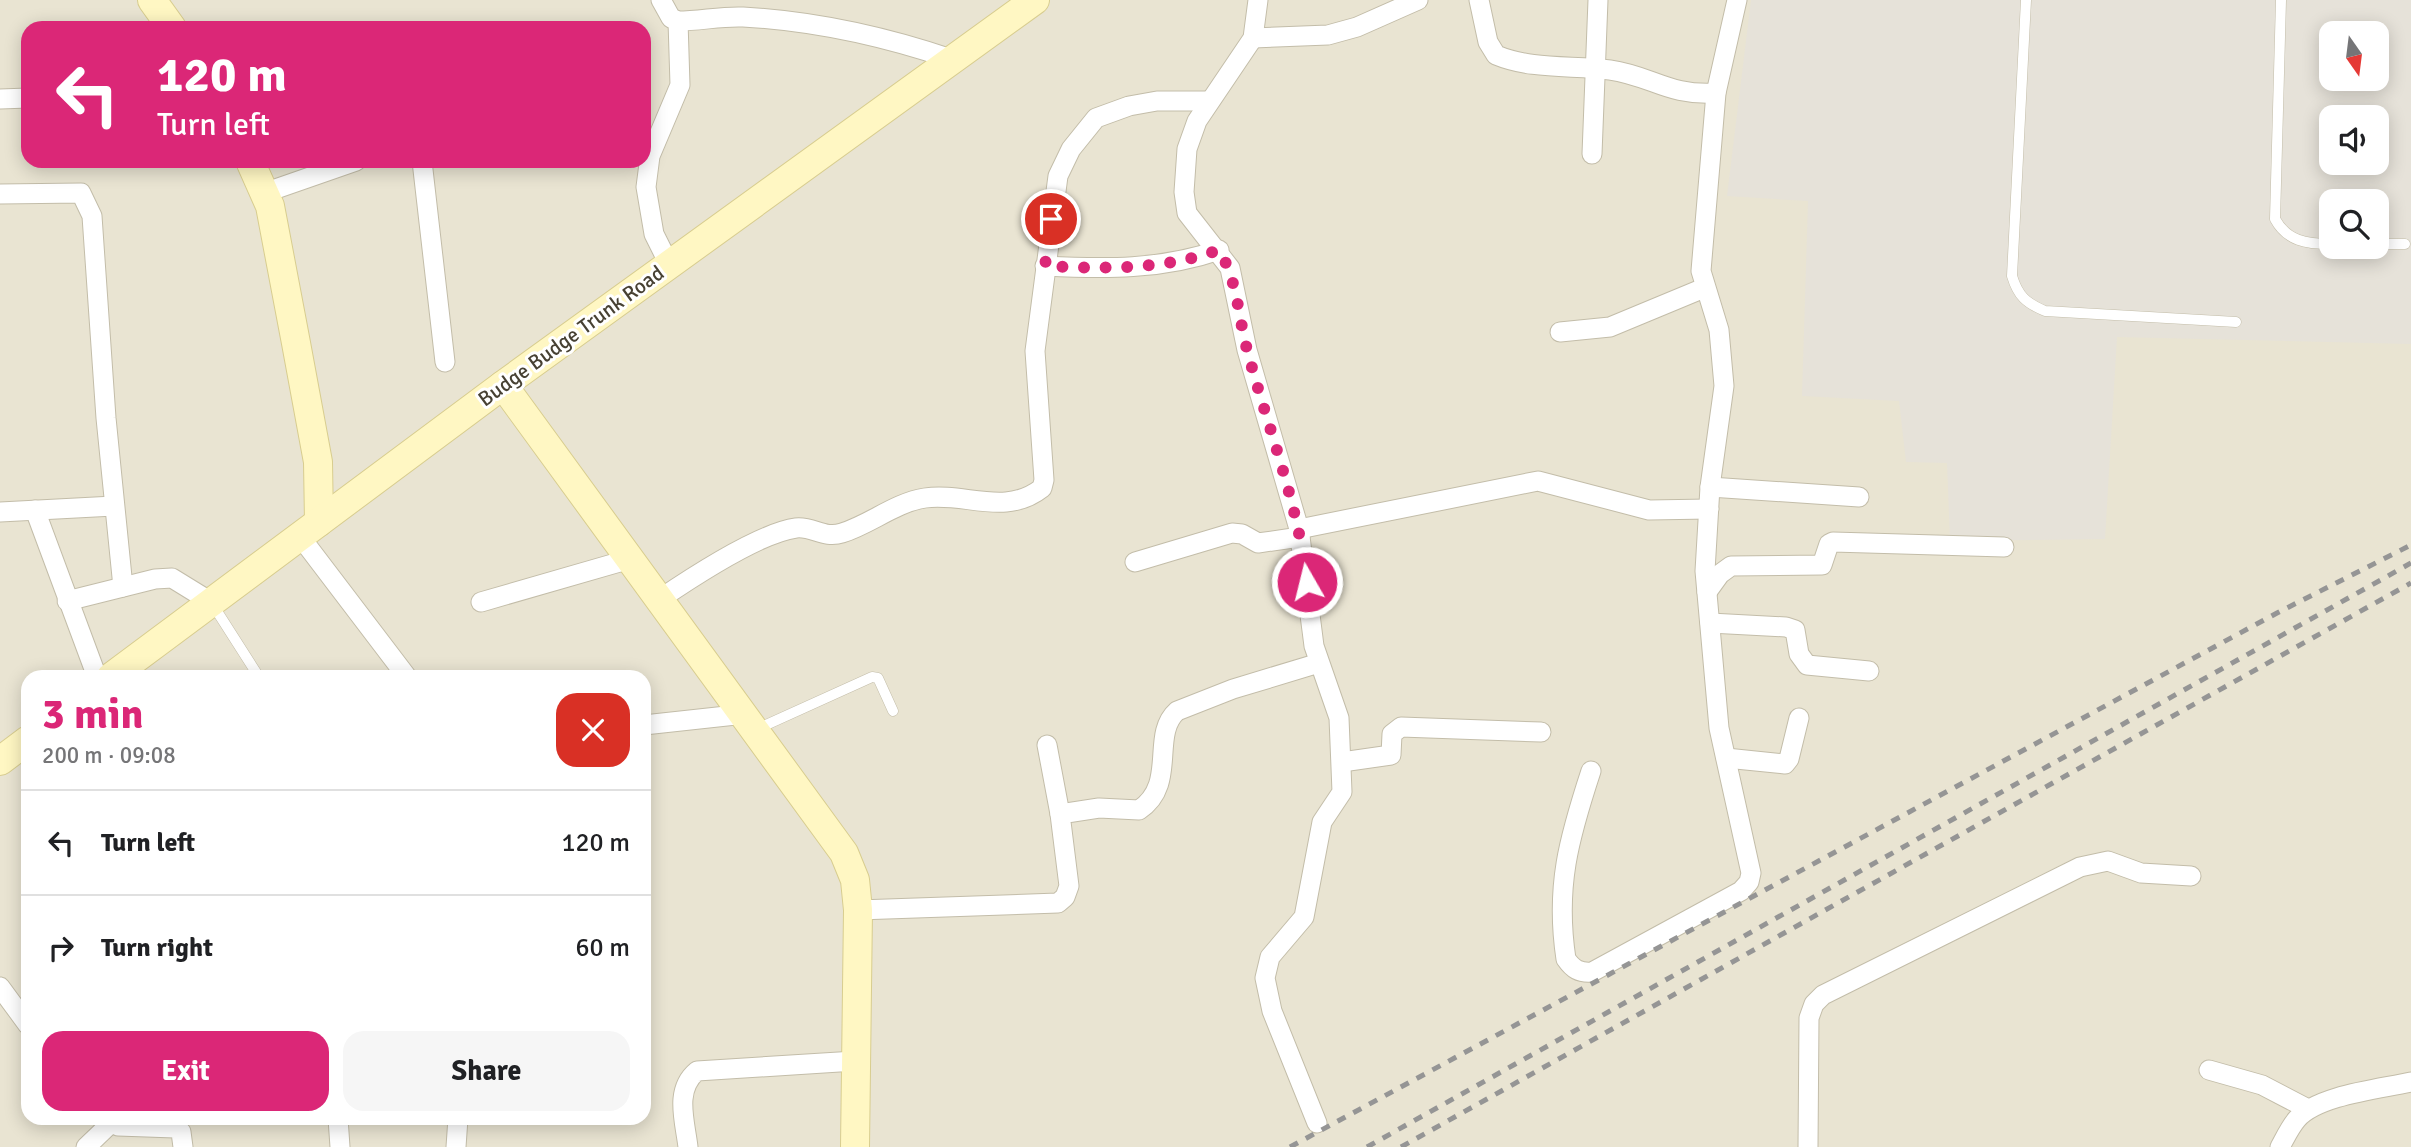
<!DOCTYPE html>
<html lang="en">
<head>
<meta charset="utf-8">
<style>
  :root { --surface:#fff; --page:#f6f6f6; --text:#202124; --muted:#757577; --line:#e0e0e0; --accent:#db2777 }
  body { margin:0; font-family:Signika,sans-serif; background:var(--page); color:var(--text); height:100vh; display:flex; flex-direction:column; font-size:26px; white-space:nowrap }
  * { box-sizing:border-box; margin:0 }
  p { font-size:23px; color:var(--muted) }
  .icon { flex:none; width:38px; height:38px; fill:none; stroke:currentColor; stroke-width:2; stroke-linecap:round; stroke-linejoin:round }
  .map { position:relative; flex:1; overflow:hidden }
  .panel { position:absolute; left:21px; top:670px; width:630px; height:455px; display:flex; flex-direction:column; background:var(--surface); border-radius:21px; box-shadow:0 4px 18px #0003 }
  .panel>* { flex:none }
  .hud { position:absolute; left:21px; top:21px; width:630px; height:147px; border-radius:21px; box-shadow:0 4px 18px #0003; background:#db2777; color:#fff; overflow:hidden }
  .needle { width:46px; rotate:166deg }
  .tools { position:absolute; left:2319px; top:21px; display:grid; gap:14px }
  .tools a { display:grid; place-items:center; width:70px; height:70px; border-radius:14px; background:var(--surface); box-shadow:0 4px 18px #0003; font-size:35px }
  .pin { position:absolute; display:grid; place-items:center; width:60px; height:60px; color:#fff; margin:-30px; border:4px solid #fff; border-radius:50%; box-shadow:0 2px 7px #0007 }
  .me { position:absolute; width:77px; margin:-38px; rotate:352deg; stroke-linejoin:round; filter:drop-shadow(0 0 5px #0008) }
  .turn { display:flex; align-items:center; gap:24px; height:147px; padding:0 21px; font-size:32px }
  .turn .icon { width:91px; height:91px; stroke-width:2.5 }
  .turn b { display:block; font-size:49px; line-height:60px }
  .round { display:grid; place-items:center; flex:none; width:74px; height:74px; border-radius:21px; background:var(--page) }
  .head { display:flex; align-items:center; justify-content:space-between; height:119px; padding:0 21px }
  h1 { font-size:42px; font-weight:700; line-height:52px; color:var(--accent) }
  .cta { display:flex; gap:14px; margin-top:auto; padding:14px 21px }
  .cta a { flex:1; height:80px; border-radius:21px; background:var(--accent); color:#fff; font-size:28px; font-weight:700; line-height:80px; text-align:center }
  .cta a+a { background:var(--page); color:var(--text) }
  ul { padding:0; list-style:none }
  li { display:flex; align-items:center; gap:21px; height:105px; padding:0 21px; border-top:2px solid var(--line) }
  li div { flex:1 }
  li b { display:block; font-size:26px }
  li em { font-style:normal }
  .map>svg:first-child { display:block }
</style>
</head>
<body>
<div class="map">
<svg width="2411" height="1147" viewBox="0 0 2411 1147">
  <rect width="100%" height="100%" fill="#f4f1e4"/>
  <!-- residential -->
  <path fill="#e9e4d2" fill-rule="evenodd" d="M0 0H2411V1147H0ZM28 28H644V161H28ZM2331 33H2376V79H2331ZM2331 117H2376V163H2331ZM2331 201H2376V247H2331ZM28 677H644V1118H28Z"/>
  <!-- industrial -->
  <path fill="#e6e2d9" fill-rule="evenodd" d="M1751 0H2411V344L2117 337 2105 539 1950 541 1947 463 1906 462 1899 401 1802 396 1808 201 1727 196ZM2331 33H2376V79H2331ZM2331 117H2376V163H2331ZM2331 201H2376V247H2331Z"/>
  <g fill="none" stroke-linecap="round" stroke-linejoin="round">
    <!-- lane casing -->
    <g stroke="#c3bda9" stroke-width="11">
      <g id="lane">
        <path d="M2026 0 2012 276C2018 296 2026 303 2045 311L2236 322"/>
        <path d="M2281 0 2275 219C2287 241 2306 244 2331 244"/>
        <path d="M2376 244H2405"/>
        <path d="M213 605 259 677"/>
        <path d="M757 729 872 677 878 678 893 711"/>
      </g>
    </g>
    <!-- street casing -->
    <g stroke="#c3bda9" stroke-width="21">
      <g id="street">
        <path d="M661 0 671 18 678 21C700 21 721 16 743 17 814 21 883 36 951 59"/>
        <path d="M1258 0 1253 38 1197 121 1187 149 1184 192 1187 213 1230 268 1247 350 1299 529 1314 646 1339 718 1342 792 1322 822 1304 917 1270 957 1265 978 1272 1011 1317 1123"/>
        <path d="M1479 0 1488 42 1496 55C1532 70 1572 65 1610 70 1652 76 1668 96 1716 93"/>
        <path d="M1253 38 1328 35 1357 27 1418 0"/>
        <path d="M0 99 28 98"/>
        <path d="M1592 154 1598 0"/>
        <path d="M422 161 445 362"/>
        <path d="M264 193 356 161"/>
        <path d="M0 194 81 193 92 216 106 418 123 587"/>
        <path d="M669 264 654 234 646 187 650 156 680 85 678 21"/>
        <path d="M1045 266C1104 269 1162 270 1219 250"/>
        <path d="M1560 332 1610 327 1704 288"/>
        <path d="M1710 487 1859 497"/>
        <path d="M35 510 97 677"/>
        <path d="M0 512 114 506"/>
        <path d="M1299 529 1538 481 1649 510 1709 509"/>
        <path d="M299 535 407 677"/>
        <path d="M1135 562 1232 533 1242 534 1258 543 1300 537"/>
        <path d="M1707 592 1720 574 1731 566 1822 565 1829 544 1833 542 2004 547"/>
        <path d="M660 599C691 578 760 533 796 528 813 526 824 539 842 533 871 524 894 503 925 498 965 492 1005 517 1042 488L1044 480 1035 351 1058 176 1071 149 1096 118 1129 106 1157 101H1209"/>
        <path d="M67 601 155 579 172 578 211 602"/>
        <path d="M481 602 630 559"/>
        <path d="M1710 623 1786 627 1795 630 1799 654 1807 665 1869 671"/>
        <path d="M644 725 745 714"/>
        <path d="M1047 745 1060 814"/>
        <path d="M1726 758 1785 764 1789 759 1799 718"/>
        <path d="M1342 762 1391 755 1392 734 1401 727 1541 732"/>
        <path d="M1591 771C1569 838 1555 887 1566 959 1573 969 1579 973 1592 972L1741 891 1749 882 1751 873 1719 728 1705 571 1710 487 1724 386 1719 330 1701 271 1716 93 1737 0"/>
        <path d="M858 910 1058 903 1065 897 1069 886 1060 814 1099 808 1139 810C1178 784 1150 735 1177 711L1233 689 1319 663"/>
        <path d="M0 987 28 1025"/>
        <path d="M2209 1070 2262 1085 2308 1109"/>
        <path d="M101 1118 118 1126 175 1128 181 1132 183 1147"/>
        <path d="M338 1118 340 1147"/>
        <path d="M86 1147 109 1125"/>
        <path d="M456 1147 458 1118"/>
        <path d="M688 1147C685 1121 674 1090 697 1071L855 1061"/>
        <path d="M1808 1147 1809 1018 1814 1004 1823 995 2080 867 2108 861 2141 873 2191 876"/>
        <path d="M2280 1147C2285 1138 2290 1127 2297 1119 2318 1095 2380 1089 2411 1082"/>
      </g>
    </g>
    <!-- secondary casing -->
    <g stroke="#d8cd8f" stroke-width="30">
      <g id="secondary">
        <path d="M152 0 172 28"/>
        <path d="M250 161 270 206 296 343 318 462 319 522"/>
        <path d="M503 385 844 853 855 880 858 910 855 1147"/>
        <path d="M111 677 503 385 1035 0"/>
        <path d="M0 761 28 740"/>
      </g>
    </g>
    <!-- lane -->
    <use href="#lane" stroke="#fff" stroke-width="10"/>
    <!-- street -->
    <use href="#street" stroke="#fff" stroke-width="19"/>
    <!-- secondary -->
    <use href="#secondary" stroke="#fff7c3" stroke-width="28"/>
    <!-- rail -->
    <g stroke="#959595" stroke-width="5" stroke-dasharray="9 9" stroke-linecap="butt">
      <path d="M1290 1147 2277 613 2411 545"/>
      <path d="M1367 1147 2411 563"/>
      <path d="M1401 1147 2411 583"/>
    </g>
  </g>
  <g fill="none" stroke-linecap="round" stroke-linejoin="round">
    <!-- route -->
    <path stroke="#db2777" stroke-width="12" stroke-dasharray="0 21.6" d="M1051 219 1045 266C1104 269 1162 270 1219 250 1238 281 1238 318 1248 353 1268 428 1298 503 1307 582"/>
  </g>
  <g text-anchor="middle" dominant-baseline="central" stroke-width="6" stroke-linejoin="round" paint-order="stroke">
    <!-- street labels -->
    <g font-size="21" fill="#474133" stroke="#fff">
      <text transform="translate(571 336) rotate(-36)">Budge Budge Trunk Road</text>
    </g>
  </g>
</svg>
<div class="tools">
<a><svg class="needle" viewBox="-14 -14 28 28"><path d="M0-13l5 13h-10z" fill="#e53935"/><path d="M0 13l5-13h-10z" fill="#757577"/></svg></a>
<a><svg class="icon" aria-label="sound" viewBox="0 0 24 24"><path d="M4 9h4l5-4v14l-5-4H4zM17 9q2 3 0 6"/></svg></a>
<a><svg class="icon" aria-label="search" viewBox="0 0 24 24"><circle cx="10" cy="10" r="6"/><path d="M15 15l6 6"/></svg></a>
</div>
<div class="pin" style="left:1051px;top:219px;background:#d93025"><svg class="icon" aria-label="arrive" viewBox="0 0 24 24"><path d="M6 21V4h12l-3 4 3 4H6"/></svg></div>
<svg class="me" style="left:1307px;top:582px" viewBox="-20 -20 40 40"><circle r="17" fill="#db2777" stroke="#fff" stroke-width="3"/><path d="M0-11L8 9 0 5-8 9z" fill="#fff"/></svg>
<div class="hud">
<div class="turn"><svg class="icon" aria-label="left" viewBox="0 0 24 24"><path d="M17 20v-9H6M10 6l-5 5 5 5"/></svg><div><b>120 m</b>Turn left</div></div>
</div>
<section class="panel">
<div class="head"><div><h1>3 min</h1><p>200 m · 09:08</p></div><a class="round" style="background:#d93025;color:#fff"><svg class="icon" aria-label="close" viewBox="0 0 24 24"><path d="M6 6l12 12M18 6L6 18"/></svg></a></div>
<ul>
<li><svg class="icon" aria-label="left" viewBox="0 0 24 24"><path d="M17 20v-9H6M10 6l-5 5 5 5"/></svg><div><b>Turn left</b></div><em>120 m</em></li>
<li><svg class="icon" aria-label="right" viewBox="0 0 24 24"><path d="M7 20v-9h11M14 6l5 5-5 5"/></svg><div><b>Turn right</b></div><em>60 m</em></li>
</ul>
<div class="cta"><a>Exit</a><a>Share</a></div>
</section>
</div>
</body>
</html>
